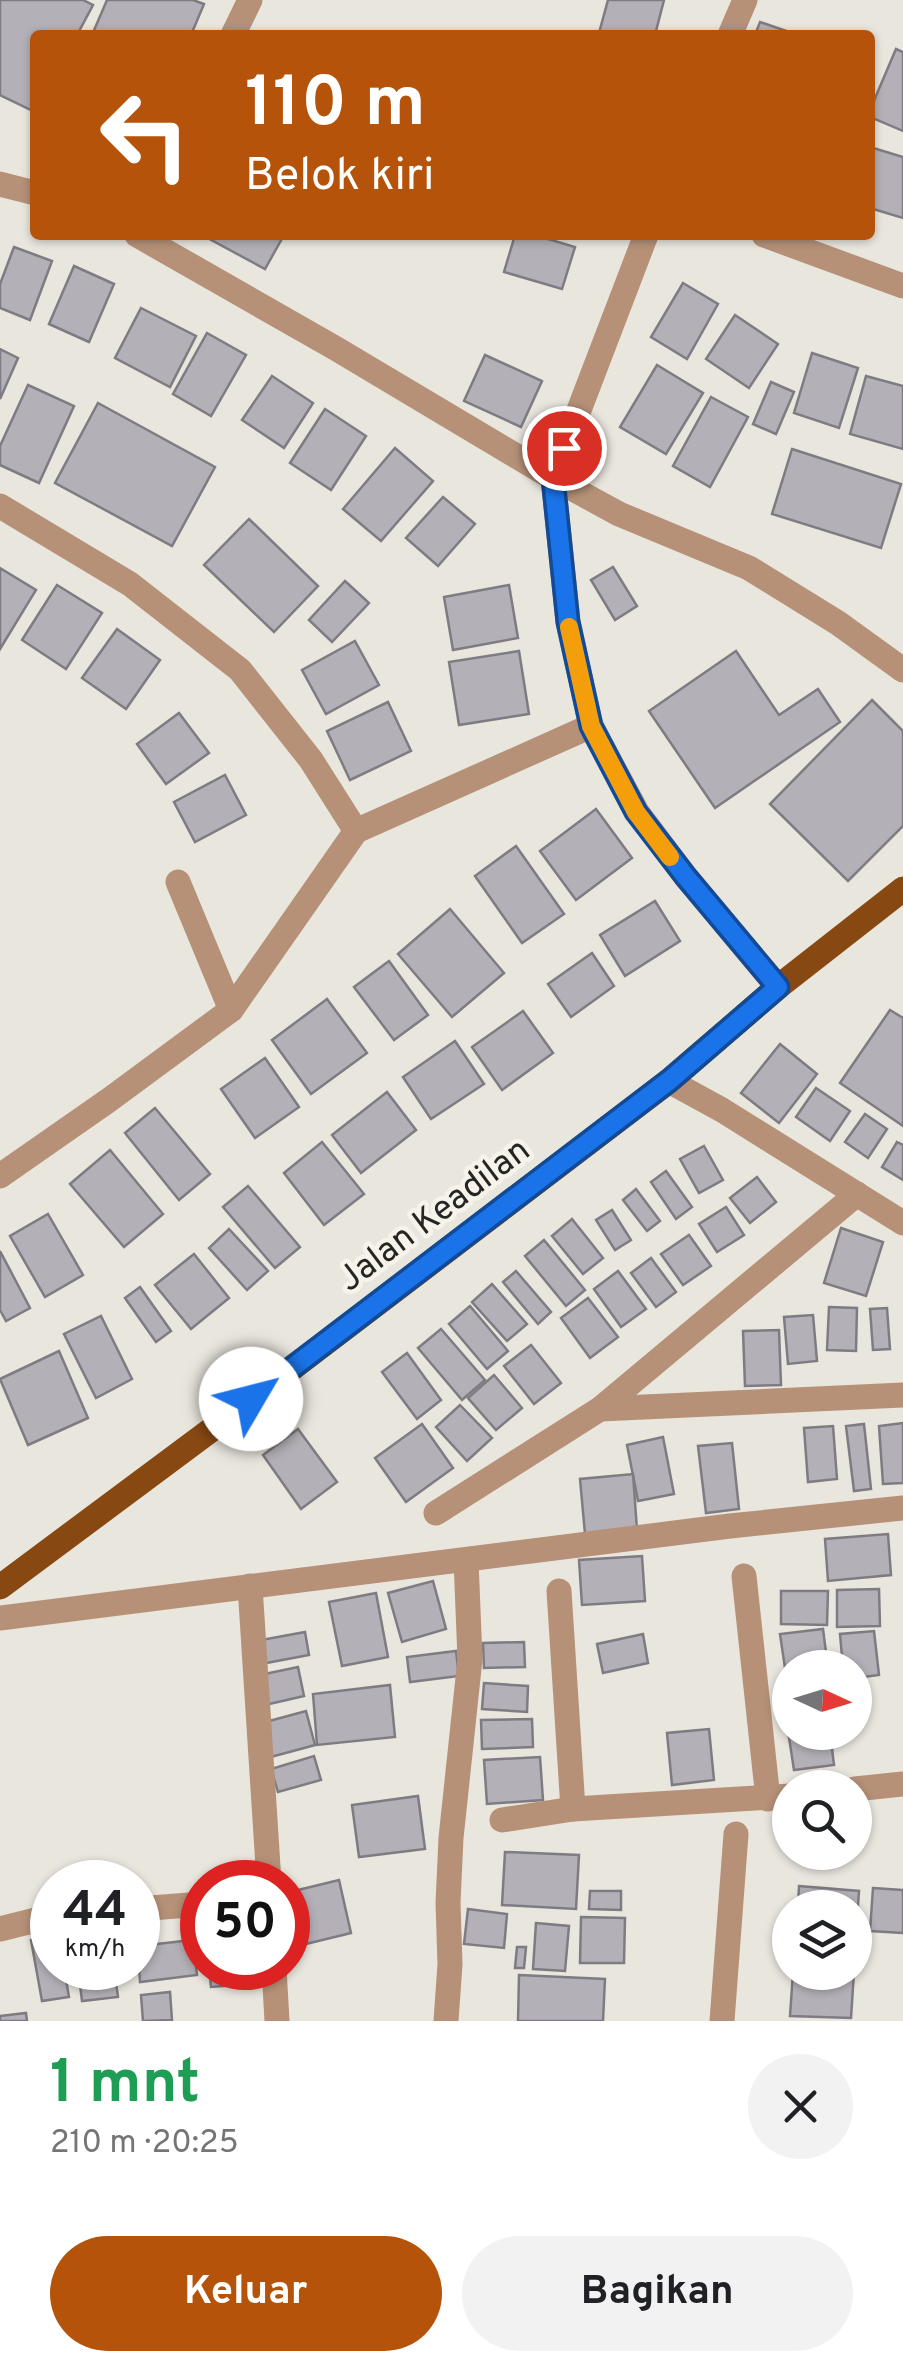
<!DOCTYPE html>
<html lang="id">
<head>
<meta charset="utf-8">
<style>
  :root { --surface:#fff; --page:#f2f2f2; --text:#202124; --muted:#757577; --accent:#b45309 }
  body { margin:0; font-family:Overpass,sans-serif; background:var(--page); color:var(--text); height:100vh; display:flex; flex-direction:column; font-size:38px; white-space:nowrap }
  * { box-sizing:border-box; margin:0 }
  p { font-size:32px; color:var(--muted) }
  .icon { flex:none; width:55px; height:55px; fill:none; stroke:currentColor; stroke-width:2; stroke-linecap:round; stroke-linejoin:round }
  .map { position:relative; height:2021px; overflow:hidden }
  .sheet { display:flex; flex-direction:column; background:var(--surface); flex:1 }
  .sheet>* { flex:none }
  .top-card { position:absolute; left:30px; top:30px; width:845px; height:210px; border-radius:10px; box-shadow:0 2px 8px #0004; background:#b45309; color:#fff; overflow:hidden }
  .needle { width:65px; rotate:94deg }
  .tools { position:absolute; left:772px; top:1650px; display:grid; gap:20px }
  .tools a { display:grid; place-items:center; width:100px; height:100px; border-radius:50%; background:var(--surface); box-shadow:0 2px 8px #0004; font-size:50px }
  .speed { position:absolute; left:30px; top:1860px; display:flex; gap:20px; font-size:50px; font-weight:700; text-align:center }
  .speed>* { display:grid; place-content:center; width:130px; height:130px; border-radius:50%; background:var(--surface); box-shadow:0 2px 8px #0004; line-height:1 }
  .speed small { font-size:25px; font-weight:400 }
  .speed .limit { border:15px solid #d22; background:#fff; color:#111 }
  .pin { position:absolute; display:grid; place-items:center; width:85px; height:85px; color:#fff; margin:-42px; border:5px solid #fff; border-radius:50%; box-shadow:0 2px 10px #0007 }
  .me { position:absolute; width:110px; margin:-55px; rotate:53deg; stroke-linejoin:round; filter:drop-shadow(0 0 8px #0008) }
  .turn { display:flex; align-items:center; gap:35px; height:210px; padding:0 50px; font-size:45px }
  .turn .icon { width:130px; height:130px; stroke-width:2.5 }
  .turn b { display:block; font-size:70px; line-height:85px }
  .round { display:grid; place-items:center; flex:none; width:105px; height:105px; border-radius:52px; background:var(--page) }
  .overview { display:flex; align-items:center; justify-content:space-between; height:170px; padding:0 50px }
  h1 { font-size:60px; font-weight:700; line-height:75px; color:#1e9e55 }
  .button { display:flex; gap:20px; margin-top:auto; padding:20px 50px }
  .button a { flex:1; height:115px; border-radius:60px; background:var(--accent); color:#fff; font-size:40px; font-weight:700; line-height:115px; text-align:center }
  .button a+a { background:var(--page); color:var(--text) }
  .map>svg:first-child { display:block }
</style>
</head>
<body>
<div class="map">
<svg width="903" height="2021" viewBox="0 0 903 2021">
  <rect width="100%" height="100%" fill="#e9e6de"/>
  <!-- building -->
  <g fill="#b4b0b7" stroke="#7f7b82" stroke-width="2.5">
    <path d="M0 0H83L93 5 77 35H35V112L0 95Z"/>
    <path d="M107 0H193L204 4 191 35H92Z"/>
    <path d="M608 0H664L655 35 599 33Z"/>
    <path d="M760 22 798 35H755Z"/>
    <path d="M896 49 903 52V131L870 117V110Z"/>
    <path d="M870 147 903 157V218L870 208Z"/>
    <path d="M202 235H284L265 269Z"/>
    <path d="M515 235H535L575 247 562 289 504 272Z"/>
    <path d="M14 247 52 261 30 320 0 308V284Z"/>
    <path d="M74 266 114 284 89 342 49 324Z"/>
    <path d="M683 283 718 304 687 359 651 337Z"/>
    <path d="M141 308 196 336 170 387 115 358Z"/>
    <path d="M735 315 778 344 749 388 706 359Z"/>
    <path d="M207 333 246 355 211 416 173 394Z"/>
    <path d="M0 349 18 358 0 399Z"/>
    <path d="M812 353 858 368 839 428 794 413Z"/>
    <path d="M485 355 542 381 521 427 464 401Z"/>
    <path d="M657 365 703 393 666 454 620 427Z"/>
    <path d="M272 376 313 403 284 448 242 420Z"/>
    <path d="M866 376 903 386V449L850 434Z"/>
    <path d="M771 382 794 392 776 434 753 424Z"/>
    <path d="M28 385 74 406 39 483 0 465V446Z"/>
    <path d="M711 397 748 417 710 487 673 466Z"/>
    <path d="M98 403 215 467 172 546 55 483Z"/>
    <path d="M325 409 366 436 331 490 290 463Z"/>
    <path d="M395 448 433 481 381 541 343 509Z"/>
    <path d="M792 449 901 484 881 548 772 514Z"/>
    <path d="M443 497 475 524 438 566 406 538Z"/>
    <path d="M249 519 318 586 274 632 204 565Z"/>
    <path d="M613 567 637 606 615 620 591 580Z"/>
    <path d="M0 568 36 590 0 649Z"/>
    <path d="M345 581 369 603 332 642 309 620Z"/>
    <path d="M57 585 102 613 66 669 22 640Z"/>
    <path d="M509 585 518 638 453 650 444 597Z"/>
    <path d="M117 629 160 660 126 709 82 678Z"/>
    <path d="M355 641 379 685 326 714 302 670Z"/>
    <path d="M519 651 529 714 459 725 449 662Z"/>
    <path d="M736 651 779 715 818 689 840 722 715 808 649 711Z"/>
    <path d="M872 700 903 731V826L848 881 770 804Z"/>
    <path d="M388 702 411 751 350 780 327 731Z"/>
    <path d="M179 713 209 753 166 784 137 744Z"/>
    <path d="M225 775 246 815 195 842 174 802Z"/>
    <path d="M596 809 632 858 576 900 540 851Z"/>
    <path d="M516 846 564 914 522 943 475 876Z"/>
    <path d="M655 901 680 941 625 976 600 935Z"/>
    <path d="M450 909 504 973 452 1017 398 954Z"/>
    <path d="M592 953 614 986 571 1017 548 984Z"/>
    <path d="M389 961 428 1015 394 1040 354 987Z"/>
    <path d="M327 999 367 1053 311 1094 272 1040Z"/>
    <path d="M890 1010 903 1018V1126L840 1083Z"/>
    <path d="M523 1011 553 1053 502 1090 472 1047Z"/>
    <path d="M455 1041 484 1084 431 1119 403 1077Z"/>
    <path d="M780 1044 817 1074 779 1123 741 1093Z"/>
    <path d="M265 1058 299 1107 255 1138 221 1089Z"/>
    <path d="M816 1088 850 1111 830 1141 796 1117Z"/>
    <path d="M387 1092 416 1130 361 1173 332 1135Z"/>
    <path d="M155 1108 210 1174 179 1200 125 1133Z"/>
    <path d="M865 1114 887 1129 868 1158 845 1142Z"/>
    <path d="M322 1142 364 1194 324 1225 284 1173Z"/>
    <path d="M897 1142 903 1145V1180L882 1167Z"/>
    <path d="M704 1146 723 1180 699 1193 680 1159Z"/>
    <path d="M110 1150 163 1214 124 1247 70 1184Z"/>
    <path d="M666 1171 692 1207 676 1219 651 1182Z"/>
    <path d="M757 1177 776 1202 750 1223 730 1198Z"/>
    <path d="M248 1186 300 1247 275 1268 223 1207Z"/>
    <path d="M636 1189 660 1221 647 1231 623 1200Z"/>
    <path d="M726 1207 744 1235 717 1252 699 1224Z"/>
    <path d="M612 1210 631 1240 615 1250 596 1220Z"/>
    <path d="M48 1214 83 1275 45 1297 10 1236Z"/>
    <path d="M572 1219 603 1258 583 1274 552 1236Z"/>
    <path d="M841 1228 883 1242 866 1296 824 1283Z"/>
    <path d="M229 1229 268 1271 247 1290 209 1248Z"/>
    <path d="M689 1235 711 1266 683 1285 661 1254Z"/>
    <path d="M544 1240 585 1290 566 1306 525 1256Z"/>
    <path d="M0 1251 30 1308 6 1321 0 1310Z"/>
    <path d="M194 1254 229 1298 191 1329 155 1285Z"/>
    <path d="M651 1258 676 1292 656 1307 631 1273Z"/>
    <path d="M516 1271 551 1312 538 1324 503 1282Z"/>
    <path d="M618 1271 646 1309 621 1327 594 1289Z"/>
    <path d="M492 1284 527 1324 507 1341 472 1302Z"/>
    <path d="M140 1287 171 1331 156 1342 125 1298Z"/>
    <path d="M588 1298 618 1337 590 1358 561 1318Z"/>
    <path d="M470 1306 508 1351 487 1369 449 1324Z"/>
    <path d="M829 1307 857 1308 856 1351 827 1350Z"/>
    <path d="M887 1308 890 1349 873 1350 870 1309Z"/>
    <path d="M813 1315 817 1361 788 1364 784 1317Z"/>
    <path d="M101 1316 132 1379 96 1398 64 1334Z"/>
    <path d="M441 1329 485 1380 462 1400 418 1348Z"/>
    <path d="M779 1330 781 1385 745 1386 743 1331Z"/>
    <path d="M531 1345 561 1383 534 1404 504 1366Z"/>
    <path d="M59 1351 88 1418 28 1445 0 1379Z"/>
    <path d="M407 1353 441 1400 417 1419 382 1372Z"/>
    <path d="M494 1375 522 1408 496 1430 468 1398Z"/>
    <path d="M460 1405 492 1438 467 1461 436 1427Z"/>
    <path d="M903 1423V1483L883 1484 879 1426Z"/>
    <path d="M422 1424 453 1468 406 1502 375 1458Z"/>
    <path d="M864 1424 871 1489 854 1491 846 1426Z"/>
    <path d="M833 1426 837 1479 808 1482 804 1428Z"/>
    <path d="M298 1429 337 1482 301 1509 263 1455Z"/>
    <path d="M663 1437 674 1494 638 1501 627 1445Z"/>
    <path d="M732 1443 739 1509 706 1513 698 1446Z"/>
    <path d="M633 1474 637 1530 585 1534 580 1479Z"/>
    <path d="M888 1534 891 1575 828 1581 825 1539Z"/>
    <path d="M642 1556 645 1601 582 1605 579 1560Z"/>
    <path d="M433 1581 446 1629 402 1642 388 1593Z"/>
    <path d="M879 1589 880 1626 837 1627V1590Z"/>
    <path d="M781 1591H828L827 1625 781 1624Z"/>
    <path d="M376 1593 388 1657 342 1666 329 1602Z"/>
    <path d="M823 1629 828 1668H790V1675H786L780 1634Z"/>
    <path d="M874 1631 879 1675 855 1678V1668H843L840 1634Z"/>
    <path d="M305 1632 309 1655 261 1664 256 1641Z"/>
    <path d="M643 1634 648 1663 603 1673 597 1644Z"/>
    <path d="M524 1642 525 1667 484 1668 483 1643Z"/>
    <path d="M456 1651 459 1676 410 1682 407 1657Z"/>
    <path d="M298 1667 304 1696 265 1705 260 1675Z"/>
    <path d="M484 1683 528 1686 527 1712 482 1709Z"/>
    <path d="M390 1685 395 1737 317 1745 313 1694Z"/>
    <path d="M306 1711 315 1745 271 1757 262 1723Z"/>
    <path d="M532 1719 533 1747 482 1749 481 1720Z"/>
    <path d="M709 1729 714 1780 672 1785 667 1733Z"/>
    <path d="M788 1731 830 1732 834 1765 794 1770Z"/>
    <path d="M314 1756 321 1780 278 1792 271 1769Z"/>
    <path d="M540 1757 543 1800 487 1804 484 1760Z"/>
    <path d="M418 1796 425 1849 359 1857 352 1805Z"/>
    <path d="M505 1852 579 1855 576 1909 502 1905Z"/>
    <path d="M339 1880 351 1933 306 1944 294 1891Z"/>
    <path d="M799 1886 859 1891 855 1950V1908H798Z"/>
    <path d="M873 1888 903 1890V1933L870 1931Z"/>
    <path d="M590 1891H621V1910L589 1909Z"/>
    <path d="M468 1909 507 1914 504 1948 464 1944Z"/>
    <path d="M581 1917 625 1918 624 1963H580Z"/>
    <path d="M536 1923 569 1926 565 1971 533 1969Z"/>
    <path d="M52 1937V1968H64L69 1997 42 2001 31 1940Z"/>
    <path d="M193 1940 197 1975 140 1982 138 1946Z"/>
    <path d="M517 1947H526L524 1968H515Z"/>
    <path d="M78 1968H114L118 1997 82 2001Z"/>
    <path d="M209 1968H248L250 1984 211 1987Z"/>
    <path d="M793 1972H854L851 2018 790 2016Z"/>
    <path d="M519 1975 605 1979 603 2021H518Z"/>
    <path d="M170 1992 172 2020 143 2021 141 1995Z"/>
    <path d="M26 2013 27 2021H0V2016Z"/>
  </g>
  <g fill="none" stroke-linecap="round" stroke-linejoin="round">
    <!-- minor -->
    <g stroke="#b69178" stroke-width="25">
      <path d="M233 35 250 0"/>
      <path d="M730 35 745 0"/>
      <path d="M0 184 35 193"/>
      <path d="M137 235 335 348 553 478 619 514 749 568 838 623 903 670"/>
      <path d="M764 235 903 286"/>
      <path d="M0 506 130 584 240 670 311 760 356 831"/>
      <path d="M591 726 568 622 553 478 646 235"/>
      <path d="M178 882 231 1010"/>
      <path d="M669 1081 722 1110 903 1223"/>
      <path d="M0 1176 109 1100 231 1010 356 831 591 726 637 812 686 877 778 987"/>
      <path d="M600 1409 903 1395"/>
      <path d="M436 1513 600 1409 857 1194"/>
      <path d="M744 1576 768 1799"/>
      <path d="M250 1586 269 1882"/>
      <path d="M559 1591 573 1809"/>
      <path d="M0 1618 730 1526 903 1508"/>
      <path d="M855 1789 903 1784"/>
      <path d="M502 1820 573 1809 790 1796"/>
      <path d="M138 1909 202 1904"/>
      <path d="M0 1929 52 1916"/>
      <path d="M274 1968 277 2021"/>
      <path d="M446 2021 450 1964 448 1903 451 1838 470 1659 466 1560"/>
      <path d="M722 2021 736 1834"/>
    </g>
    <!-- major -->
    <path stroke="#884812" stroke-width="25" d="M0 1587 223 1421 669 1081 778 987 903 889"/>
  </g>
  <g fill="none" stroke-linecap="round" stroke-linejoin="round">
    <!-- route casing -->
    <g stroke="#114b97" stroke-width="25">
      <path id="route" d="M251 1399 670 1080 778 987 686 877 636 812 591 726 568 622 553 478 564 448"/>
    </g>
    <!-- route -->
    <use href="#route" stroke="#1a73e8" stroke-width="18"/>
    <!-- slow -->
    <path stroke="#f59e0b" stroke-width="18" d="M569 627 591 726 636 812 670 857"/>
  </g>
  <g text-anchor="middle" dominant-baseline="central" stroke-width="9" stroke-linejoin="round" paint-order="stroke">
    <!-- street labels -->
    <g font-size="35" fill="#262522" stroke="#f6f3eb">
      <text transform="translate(435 1216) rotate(-37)">Jalan Keadilan</text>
    </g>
  </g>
</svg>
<div class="tools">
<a><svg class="needle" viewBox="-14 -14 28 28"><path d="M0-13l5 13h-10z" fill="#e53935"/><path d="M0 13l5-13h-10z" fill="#757577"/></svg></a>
<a><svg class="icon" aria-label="search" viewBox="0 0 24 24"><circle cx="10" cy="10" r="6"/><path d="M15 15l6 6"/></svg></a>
<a><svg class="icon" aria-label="layers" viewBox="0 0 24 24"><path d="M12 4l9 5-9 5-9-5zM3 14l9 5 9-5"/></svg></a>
</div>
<div class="speed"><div>44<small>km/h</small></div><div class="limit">50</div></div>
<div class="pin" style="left:564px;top:448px;background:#d93025"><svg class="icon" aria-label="arrive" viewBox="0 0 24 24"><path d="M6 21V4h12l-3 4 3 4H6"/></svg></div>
<svg class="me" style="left:251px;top:1399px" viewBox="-20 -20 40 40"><circle r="19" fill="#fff"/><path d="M0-13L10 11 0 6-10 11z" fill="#1a73e8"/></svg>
<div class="top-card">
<div class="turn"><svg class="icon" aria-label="left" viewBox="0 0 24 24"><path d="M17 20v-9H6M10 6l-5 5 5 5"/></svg><div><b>110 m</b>Belok kiri</div></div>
</div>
</div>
<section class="sheet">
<div class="overview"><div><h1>1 mnt</h1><p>210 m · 20:25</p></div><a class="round"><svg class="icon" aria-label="close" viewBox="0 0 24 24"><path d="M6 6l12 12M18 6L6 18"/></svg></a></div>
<div class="button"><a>Keluar</a><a>Bagikan</a></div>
</section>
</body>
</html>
